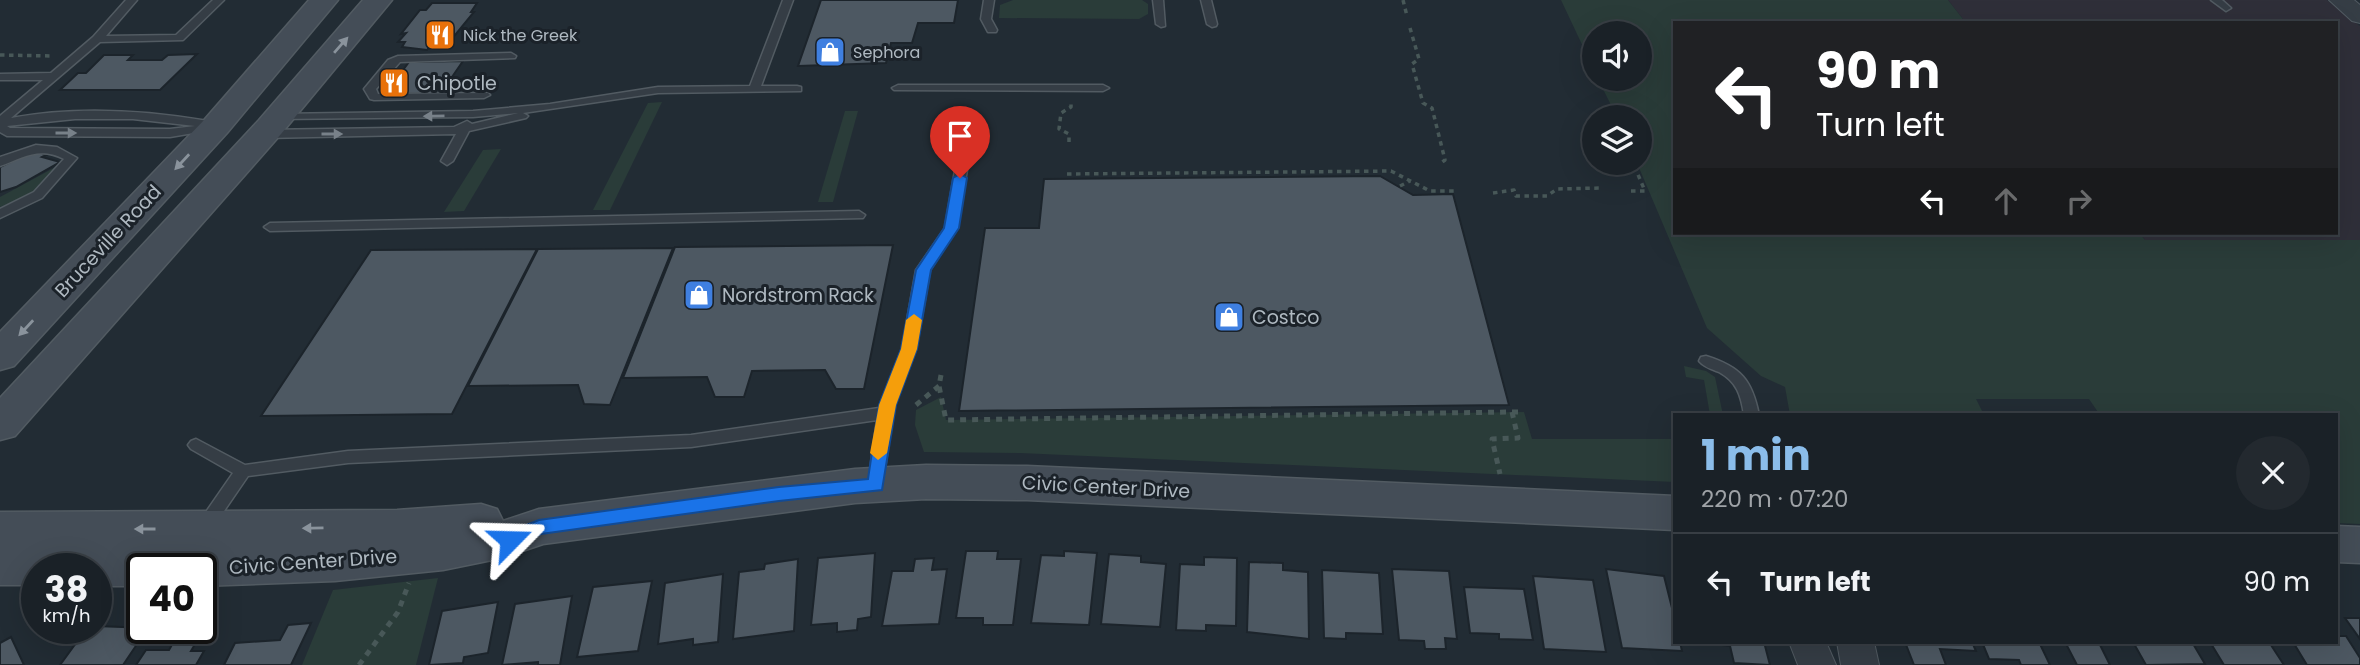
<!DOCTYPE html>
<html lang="en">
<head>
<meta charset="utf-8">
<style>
  :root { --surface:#1a2127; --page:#23292f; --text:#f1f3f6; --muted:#9fa3a7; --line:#383e44; --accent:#8bbdea }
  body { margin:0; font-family:Poppins,sans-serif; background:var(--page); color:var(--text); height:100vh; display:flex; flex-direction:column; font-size:26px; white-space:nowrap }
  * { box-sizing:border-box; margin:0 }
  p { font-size:23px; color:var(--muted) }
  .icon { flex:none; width:38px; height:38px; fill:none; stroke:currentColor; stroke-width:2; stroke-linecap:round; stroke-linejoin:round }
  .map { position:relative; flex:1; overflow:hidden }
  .side { position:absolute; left:1673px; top:413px; width:665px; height:231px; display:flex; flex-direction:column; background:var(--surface); border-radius:0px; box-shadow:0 7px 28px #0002,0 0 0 2px var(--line) }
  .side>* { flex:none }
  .hud { position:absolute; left:1673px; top:21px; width:665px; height:214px; border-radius:0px; box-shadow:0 7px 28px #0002,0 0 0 2px var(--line); background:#202124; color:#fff; overflow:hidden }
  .buttons { position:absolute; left:1582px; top:21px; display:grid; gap:14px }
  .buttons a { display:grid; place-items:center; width:70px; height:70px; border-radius:50%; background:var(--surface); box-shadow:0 7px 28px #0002,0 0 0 2px var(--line); font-size:35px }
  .speed { position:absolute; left:21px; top:553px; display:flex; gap:14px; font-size:35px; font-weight:700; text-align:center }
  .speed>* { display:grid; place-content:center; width:91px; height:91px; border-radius:50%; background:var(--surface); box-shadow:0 7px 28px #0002,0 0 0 2px var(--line); line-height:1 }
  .speed small { font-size:18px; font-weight:400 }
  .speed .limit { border:4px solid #111; border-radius:10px; background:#fff; color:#111 }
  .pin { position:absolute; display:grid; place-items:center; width:60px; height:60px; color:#fff; margin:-72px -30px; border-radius:50% 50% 50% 0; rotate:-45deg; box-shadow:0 0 7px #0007 }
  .pin .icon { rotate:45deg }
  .me { position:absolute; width:77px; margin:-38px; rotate:68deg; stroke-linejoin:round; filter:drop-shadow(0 0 5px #0008) }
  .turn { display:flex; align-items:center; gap:24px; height:147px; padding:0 28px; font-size:32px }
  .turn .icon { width:91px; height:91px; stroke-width:2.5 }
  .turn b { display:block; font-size:49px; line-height:60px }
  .lanes { display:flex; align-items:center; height:66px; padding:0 28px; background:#0003; justify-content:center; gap:35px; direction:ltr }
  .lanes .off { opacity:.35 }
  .round { display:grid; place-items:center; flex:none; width:74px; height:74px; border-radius:37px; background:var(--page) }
  .headline { display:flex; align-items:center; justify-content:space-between; height:119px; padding:0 28px }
  h1 { font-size:42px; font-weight:700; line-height:52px; color:var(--accent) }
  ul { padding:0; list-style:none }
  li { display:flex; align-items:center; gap:21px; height:98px; padding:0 28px; border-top:2px solid var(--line) }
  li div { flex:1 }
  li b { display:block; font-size:26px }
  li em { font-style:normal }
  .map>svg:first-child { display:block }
</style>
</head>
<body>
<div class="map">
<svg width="2360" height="665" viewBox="0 0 2360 665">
  <rect width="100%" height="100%" fill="#222c34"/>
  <!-- medical -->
  <path fill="#2f2f39" d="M1948 0H2327L2360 26V240H2145L2139 233H2336V23H1966Z"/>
  <!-- green -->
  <g fill="#2a3c39">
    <path d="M1013 0H1142L1148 4V14L1139 19 999 18 1000 5Z"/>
    <path d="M1561 0H1948L1966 23H1675V233H2139L2145 240H2360V524L2336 523V415H2100L2089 399H1976L1984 415H1790L1785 387 1761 376 1707 328 1637 163H1640V117H1617L1598 79H1640V33H1594V70Z"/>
    <path d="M662 102 610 210H593L648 103Z"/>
    <path d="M845 111H858L833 202H818Z"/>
    <path d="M501 149 464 211 444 212 483 150Z"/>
    <path d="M63 163 36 192 0 207V197Z"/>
    <path d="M1684 366 1706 371 1715 377 1723 415H1710L1704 380 1686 377Z"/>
    <path d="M941 397 946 420 1524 412 1532 439H1675V482L1020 453 924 452 915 425 916 410Z"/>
    <path d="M438 578 416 665H302L333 590Z"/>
  </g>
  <!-- building -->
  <g fill="#4d5862" stroke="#1c242b" stroke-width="2">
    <path d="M821 0H958L954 23H918L912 43H891L886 63 798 66Z"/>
    <path d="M432 3H477L471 12H474L447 45H431L427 50 402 47 405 42H398L406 33 401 34 420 10H426Z"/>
    <path d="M197 54 160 90H60L78 73H86L104 55H133L128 60H162L168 55Z"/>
    <path d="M463 61 441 93 384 94 393 81H387L395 70H403L409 62Z"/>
    <path d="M35 150 46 155 42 157 60 162 16 187 0 192V167Z"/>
    <path d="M1380 176 1413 195 1453 194 1509 405 959 411 985 228H1039L1044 179Z"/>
    <path d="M893 245 864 389H836L825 370 752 371 744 397H715L707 377 623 378 675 247Z"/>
    <path d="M673 248 610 405 584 404 578 385 468 386 538 249Z"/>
    <path d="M537 249 452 414 261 416 371 250Z"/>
    <path d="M966 551H998L997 559H1021L1013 625H983V618H956Z"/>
    <path d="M1064 551 1097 553 1089 625 1031 623 1041 555 1064 556Z"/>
    <path d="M875 553 871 617 858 619 857 630 837 632V623L811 625 818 558Z"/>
    <path d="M1109 554 1141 556V562L1166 564 1160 627 1101 624Z"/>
    <path d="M1204 557 1237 558 1236 626 1206 625V631L1176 630 1180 564 1204 565Z"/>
    <path d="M934 558 932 570 947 569 939 624 882 626 892 571H913L915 559Z"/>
    <path d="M798 559 794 631 733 639 739 572 764 569 765 564Z"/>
    <path d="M1249 562 1283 563V570L1308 572 1309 639 1247 632Z"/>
    <path d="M1392 569 1449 571 1457 639 1445 638 1446 649H1425L1424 641 1399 640Z"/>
    <path d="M1606 569 1664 576 1675 620V642H1680L1682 651 1622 648Z"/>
    <path d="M1322 570 1379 573 1383 634 1346 633V639L1324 638Z"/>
    <path d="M723 574 718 642 693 645V639L658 644 665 583Z"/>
    <path d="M1533 576 1593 580 1606 652 1544 649Z"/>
    <path d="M652 581 638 651 577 657 593 587Z"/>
    <path d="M1464 587 1524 589 1533 640 1499 639V634L1470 633Z"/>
    <path d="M572 596 560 665H538V662L502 665 515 604Z"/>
    <path d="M498 602 488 653 464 657 463 663 429 665 442 611Z"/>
    <path d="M2345 618H2360V639Z"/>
    <path d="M311 623 291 665H224L235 643 280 640 288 625Z"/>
    <path d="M96 626 148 628 123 665H60L87 628Z"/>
    <path d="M177 636H200L191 651H204L196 665H136L146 650H169Z"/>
    <path d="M2336 636H2346L2360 658V665H2307L2293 642H2336Z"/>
    <path d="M11 637 24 665H0V643Z"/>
    <path d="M1697 642H1764L1770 665 1734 663 1730 646Z"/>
    <path d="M1905 642H1972L1976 651 1940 649 1946 665H1914Z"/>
    <path d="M1982 642H2039L2050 665H2021L2019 660 1989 659Z"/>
    <path d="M2065 642H2124L2125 645 2099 643 2110 665H2077Z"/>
    <path d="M2133 642H2192L2205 664 2146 665Z"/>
    <path d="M2210 642H2269L2284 665H2224Z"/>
  </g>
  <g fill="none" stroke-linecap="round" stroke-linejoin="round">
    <!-- lane casing -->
    <g stroke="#525b62" stroke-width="3">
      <g id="lane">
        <path d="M126 0H137L106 36 176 35 213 0H224L183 40 100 42 11 118C75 106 144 110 208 121L217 125V129L170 137 7 136 0 132V116L43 80H0V74L51 73 93 37ZM75 119H133L195 126 170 129 10 128 7 126Z"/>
        <path d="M783 0H793L761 86H797L801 87V91L658 93 523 113 528 116 526 118 469 131 453 161 447 165 441 161 456 134 265 138 259 134 265 130 454 127 467 121 472 124 518 113 473 117 275 119V115L279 114 473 111 550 104 658 87 750 86Z"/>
        <path d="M984 0H994L991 19 997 30 996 32H988L981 19Z"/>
        <path d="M1153 0H1163L1165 26 1161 27 1156 24Z"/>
        <path d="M1201 0H1211L1217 24 1216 26 1212 27 1207 24Z"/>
        <path d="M2211 0H2222L2231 8 2226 11Z"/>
        <path d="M511 53 516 56 515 58 400 62 376 89 378 94 488 93 490 95 484 98 374 100 370 99 364 89 388 60 398 56Z"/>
        <path d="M898 85H1103L1109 88 1103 91 894 90 892 88Z"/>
        <path d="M36 145 57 147 77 158 42 198 0 218V209L34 192 64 159C39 146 23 158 0 166V157Z"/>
        <path d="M964 149 970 153 957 228 930 270 916 349 894 405 882 489 876 491 870 489 868 485 877 420 691 447 348 463 248 476 211 530 205 531 199 530 197 525 233 473 191 449 188 445 191 441 196 439 245 465 348 451 691 435 879 408 902 349 916 270 945 228 958 153Z"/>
        <path d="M859 211 865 215 863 218 270 231 264 227 270 223Z"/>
        <path d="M1706 356C1741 367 1752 380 1759 415H1744C1741 395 1737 382 1719 372 1711 369 1704 367 1699 361L1701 357Z"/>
      </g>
    </g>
    <!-- street casing -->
    <g stroke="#525b62" stroke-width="2">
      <g id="street">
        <path d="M2329 0H2354L2360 5V23L2352 21Z"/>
        <path d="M1789 642H1826L1836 665H1798Z"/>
        <path d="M1837 642H1874L1879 665H1841Z"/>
      </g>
    </g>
    <!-- secondary casing -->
    <g stroke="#525b62" stroke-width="3">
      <g id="secondary">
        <path d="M309 0H338L227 133 14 366 0 370V332L205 119Z"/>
        <path d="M363 0H392L281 134 15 436 0 440V398L259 120Z"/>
        <path d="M926 465 1027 466 1675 496V530L1027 500 926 499 855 503 543 544 502 558 443 570 335 581 201 586V569H142V586H96V569H37V585H0V512L397 510 481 504 497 509 503 521 539 509 855 469Z"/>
        <path d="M2336 526 2360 527V563L2336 562Z"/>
      </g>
    </g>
    <!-- path-far1 -->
    <g stroke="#485858" stroke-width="3.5" stroke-dasharray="4.5 4.5" stroke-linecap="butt">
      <path d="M1403 0 1407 16"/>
      <path d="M1410 28 1419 59 1412 64 1423 103 1432 108 1445 160 1441 163"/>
      <path d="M0 55 54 56"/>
      <path d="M1596 113H1611L1613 117"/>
      <path d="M1069 142V134L1059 129 1061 113 1071 107V100"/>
      <path d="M1067 174 1391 171 1430 191H1458"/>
      <path d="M1400 186 1410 181"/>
      <path d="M1631 191H1645L1633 163"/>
      <path d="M1493 193 1514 190 1516 196H1547L1557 189 1602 188"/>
    </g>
    <!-- path -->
    <g stroke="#485858" stroke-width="5" stroke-dasharray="6 6" stroke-linecap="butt">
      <path d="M941 375 939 386 946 420 1512 412 1518 438 1492 439 1500 474"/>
      <path d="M916 405 939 386"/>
      <path d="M1512 412H1524"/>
      <path d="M359 665 398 612 409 583"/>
    </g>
    <!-- lane -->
    <use href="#lane" fill="#353d45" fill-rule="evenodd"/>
    <!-- street -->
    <use href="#street" fill="#353d45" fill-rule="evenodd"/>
    <!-- secondary -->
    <use href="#secondary" fill="#444d57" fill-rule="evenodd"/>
  </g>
  <!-- one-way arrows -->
  <defs><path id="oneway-solid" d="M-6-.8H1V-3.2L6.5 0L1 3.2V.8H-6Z" transform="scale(1.75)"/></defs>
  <g fill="#8a939c">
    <use href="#oneway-solid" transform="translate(341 45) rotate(-49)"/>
    <use href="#oneway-solid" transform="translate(182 162) rotate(133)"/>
    <use href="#oneway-solid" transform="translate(26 328) rotate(133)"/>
    <use href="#oneway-solid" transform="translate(313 528) rotate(179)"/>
    <use href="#oneway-solid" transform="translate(145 529) rotate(180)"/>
  </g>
  <g fill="#788189">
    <use href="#oneway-solid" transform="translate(434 116) rotate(179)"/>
    <use href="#oneway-solid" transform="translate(66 133)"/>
    <use href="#oneway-solid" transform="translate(332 134)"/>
  </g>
  <!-- route -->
  <path fill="#1a73e8" stroke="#114b97" stroke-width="2" d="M960 174 967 178 959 228 931 270 917 349 896 405 882 490 779 501 541 534 510 547 504 545 501 540 504 534 539 520 779 487 868 479 879 405 901 349 916 270 944 228 953 178Z"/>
  <!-- slow -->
  <path fill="#f59e0b" d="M914 314 922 320 917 349 896 405 887 453 878 460 870 453 879 405 901 349 906 320Z"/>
  <!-- icons -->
  <defs>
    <g id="restaurant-square" transform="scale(1.575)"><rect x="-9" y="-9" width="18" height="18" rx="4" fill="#e8710a" stroke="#1b2229"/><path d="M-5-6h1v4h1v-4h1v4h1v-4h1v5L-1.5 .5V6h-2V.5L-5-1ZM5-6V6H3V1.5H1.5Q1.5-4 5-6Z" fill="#fff"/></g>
    <g id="shop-square" transform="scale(1.575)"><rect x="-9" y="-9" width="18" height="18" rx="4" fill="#3f7fe0" stroke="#1b2229"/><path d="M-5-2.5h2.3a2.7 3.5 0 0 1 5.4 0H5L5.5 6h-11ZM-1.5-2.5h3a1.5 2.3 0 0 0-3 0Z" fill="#fff"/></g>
  </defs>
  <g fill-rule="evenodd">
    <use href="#restaurant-square" x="440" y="35"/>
    <use href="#shop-square" x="830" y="52"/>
    <use href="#restaurant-square" x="394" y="83"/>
    <use href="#shop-square" x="699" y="295"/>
    <use href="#shop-square" x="1229" y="317"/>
  </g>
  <g text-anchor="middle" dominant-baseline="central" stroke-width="6" stroke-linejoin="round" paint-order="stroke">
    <!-- far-poi labels -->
    <g font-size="16" fill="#afb9c1" stroke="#1b2229" text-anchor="start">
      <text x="463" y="35">Nick the Greek</text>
      <text x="853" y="52">Sephora</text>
    </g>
    <!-- poi labels -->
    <g font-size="19" fill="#afb9c1" stroke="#1b2229" text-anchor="start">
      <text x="417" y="83">Chipotle</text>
      <text x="722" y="295">Nordstrom Rack</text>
      <text x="1252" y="317">Costco</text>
    </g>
    <!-- street labels -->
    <g font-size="19" fill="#afb9c1" stroke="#1b2229">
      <text transform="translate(108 241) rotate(-47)">Bruceville Road</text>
      <text transform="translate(1106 487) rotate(3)">Civic Center Drive</text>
      <text transform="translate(313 562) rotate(-4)">Civic Center Drive</text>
    </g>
  </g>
</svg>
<div class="buttons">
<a><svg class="icon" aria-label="sound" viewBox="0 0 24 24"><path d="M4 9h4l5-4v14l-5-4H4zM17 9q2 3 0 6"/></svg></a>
<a><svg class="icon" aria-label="layers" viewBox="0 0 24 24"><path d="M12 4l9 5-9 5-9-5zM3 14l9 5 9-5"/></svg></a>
</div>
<div class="speed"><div>38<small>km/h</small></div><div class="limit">40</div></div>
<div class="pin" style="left:960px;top:178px;background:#d93025"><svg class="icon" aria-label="arrive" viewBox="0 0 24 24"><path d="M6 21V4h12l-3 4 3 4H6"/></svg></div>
<svg class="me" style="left:510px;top:540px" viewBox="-20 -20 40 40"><path d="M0-17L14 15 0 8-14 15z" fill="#1a73e8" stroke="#fff" stroke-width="4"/></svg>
<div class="hud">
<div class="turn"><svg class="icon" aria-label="left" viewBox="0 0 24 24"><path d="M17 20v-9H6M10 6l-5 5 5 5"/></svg><div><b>90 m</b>Turn left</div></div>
<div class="lanes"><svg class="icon" aria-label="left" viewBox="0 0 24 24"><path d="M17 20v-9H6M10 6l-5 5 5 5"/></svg><svg class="icon off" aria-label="ahead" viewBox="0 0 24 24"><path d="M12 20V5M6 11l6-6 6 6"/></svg><svg class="icon off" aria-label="right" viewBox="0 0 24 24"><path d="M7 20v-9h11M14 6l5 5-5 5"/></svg></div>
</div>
<section class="side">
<div class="headline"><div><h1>1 min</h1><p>220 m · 07:20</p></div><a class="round"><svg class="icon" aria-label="close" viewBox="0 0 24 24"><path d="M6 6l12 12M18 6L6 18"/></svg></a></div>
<ul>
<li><svg class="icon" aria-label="left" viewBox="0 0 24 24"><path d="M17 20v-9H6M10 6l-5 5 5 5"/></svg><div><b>Turn left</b></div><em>90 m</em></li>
</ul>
</section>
</div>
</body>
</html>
